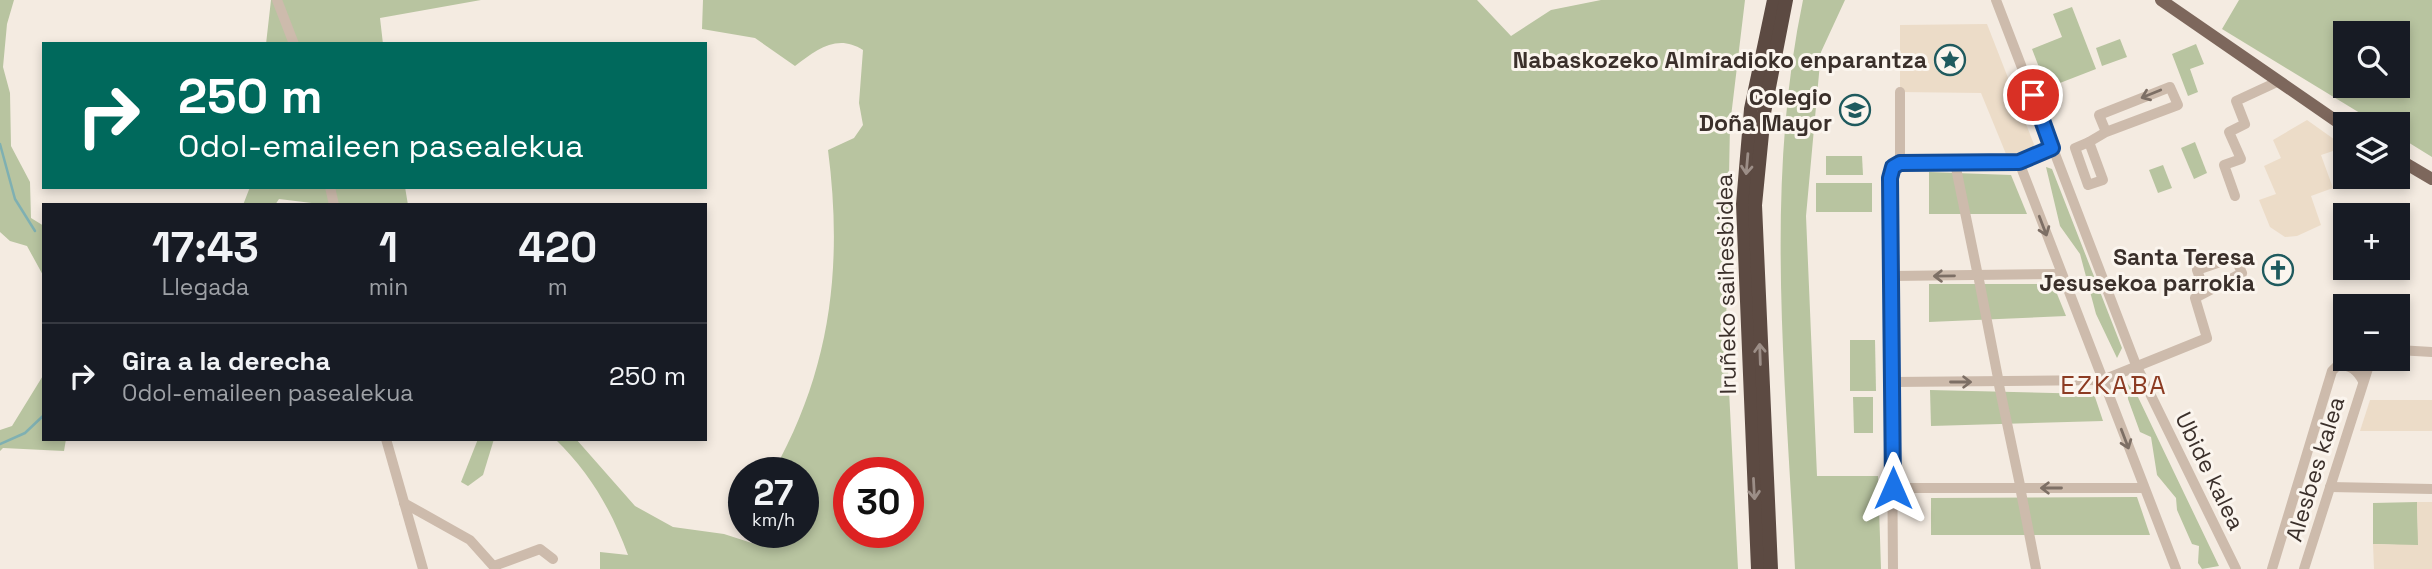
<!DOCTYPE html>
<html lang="es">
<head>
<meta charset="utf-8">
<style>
  :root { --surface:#171b24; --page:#20242c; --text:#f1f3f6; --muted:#9ea1a6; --line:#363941 }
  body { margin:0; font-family:"Space Grotesk",sans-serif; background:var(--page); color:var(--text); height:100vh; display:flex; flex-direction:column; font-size:26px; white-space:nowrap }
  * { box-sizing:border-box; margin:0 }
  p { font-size:23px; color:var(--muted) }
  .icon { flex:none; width:38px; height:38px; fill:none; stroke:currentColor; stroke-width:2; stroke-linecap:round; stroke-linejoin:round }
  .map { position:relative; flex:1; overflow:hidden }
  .side { position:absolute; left:42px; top:203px; width:665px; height:238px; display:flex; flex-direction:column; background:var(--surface); border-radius:0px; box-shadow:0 4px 10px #0003 }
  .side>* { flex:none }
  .top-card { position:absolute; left:42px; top:42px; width:665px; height:147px; border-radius:0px; box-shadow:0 4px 10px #0003; background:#00695c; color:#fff; overflow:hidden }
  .tools { position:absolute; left:2333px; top:21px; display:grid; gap:14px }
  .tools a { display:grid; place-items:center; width:77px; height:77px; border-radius:0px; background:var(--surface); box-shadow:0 4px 10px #0003; font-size:35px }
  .speed { position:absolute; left:728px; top:457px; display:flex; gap:14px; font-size:35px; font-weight:700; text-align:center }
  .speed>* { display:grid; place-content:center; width:91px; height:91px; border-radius:50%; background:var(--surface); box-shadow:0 4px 10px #0003; line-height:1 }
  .speed small { font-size:18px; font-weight:400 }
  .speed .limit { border:10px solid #d22; background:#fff; color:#111 }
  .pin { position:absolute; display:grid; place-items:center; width:60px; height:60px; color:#fff; margin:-30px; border:4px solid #fff; border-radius:50%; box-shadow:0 2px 7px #0007 }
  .me { position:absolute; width:77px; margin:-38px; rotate:0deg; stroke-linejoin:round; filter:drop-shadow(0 0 5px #0008) }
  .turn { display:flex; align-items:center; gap:24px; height:147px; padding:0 21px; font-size:32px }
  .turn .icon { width:91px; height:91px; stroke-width:2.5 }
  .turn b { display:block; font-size:49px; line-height:60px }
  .eta { display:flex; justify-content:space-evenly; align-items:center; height:119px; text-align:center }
  .eta b { font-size:42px; font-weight:700; line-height:49px }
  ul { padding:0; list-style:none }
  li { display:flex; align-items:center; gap:21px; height:105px; padding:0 21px; border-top:2px solid var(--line) }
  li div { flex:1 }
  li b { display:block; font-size:26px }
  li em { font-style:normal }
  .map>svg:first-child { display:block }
</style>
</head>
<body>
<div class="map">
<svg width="2432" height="569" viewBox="0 0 2432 569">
  <rect width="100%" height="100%" fill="#f4ebe1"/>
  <!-- green -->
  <g fill="#b8c4a0" fill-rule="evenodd">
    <path d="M0 0H14L7 24 3 67 10 93 11 146 30 182 31 218 44 226V277L27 246 10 241 0 232Z"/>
    <path d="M271 0H481L380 18 383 44H266Z"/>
    <path d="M703 0H1477L1511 36 1551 10 1601 0H1745L1730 125 1726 330 1738 569H600V552L628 555C611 509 590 473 555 439H576L635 506 673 527 724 534 758 545 774 532H803V472H773C831 369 843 266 828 150L854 138 863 125 859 103 863 50C837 33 816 50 795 66L755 38 702 29ZM849 472H908V532H849Z"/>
    <path d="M1803 0H1845L1821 52 1806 216 1817 476H1878L1881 569H1795C1786 379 1764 188 1803 0Z"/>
    <path d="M2239 0H2432V157L2398 136V124H2378L2222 29ZM2345 33H2398V86H2345Z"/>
    <path d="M2072 7 2096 69 2047 88 2032 49 2062 37 2053 14Z"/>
    <path d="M2120 39 2127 57 2102 66 2096 48Z"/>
    <path d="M2196 44 2204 64 2190 69 2198 92 2188 96 2172 54Z"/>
    <path d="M2195 142 2207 173 2194 179 2181 148Z"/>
    <path d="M1826 156H1862L1863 175H1826Z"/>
    <path d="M2163 165 2172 188 2158 193 2149 170Z"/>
    <path d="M2046 167 2052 169 2122 348 2117 358 2096 314 2080 254 2060 226Z"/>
    <path d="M1929 172 2011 175 2027 214H1929Z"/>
    <rect x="1816" y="183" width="56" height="29"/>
    <path d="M250 187H405L408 205H328L279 199 275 205H243Z"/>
    <path d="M1929 284H2053L2066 316 1929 322Z"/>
    <path d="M1850 340H1875L1876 391H1850Z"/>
    <path d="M44 374V439H66L64 451 3 448 0 451V430L12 426Z"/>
    <path d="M2127 383 2137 395 2219 566 2202 569 2198 563 2199 546 2192 544 2177 510 2176 498 2157 475 2151 437 2140 432 2128 399Z"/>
    <path d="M1930 390 2094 394 2103 421 1931 426Z"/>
    <path d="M1853 397H1873V433H1854Z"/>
    <path d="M478 439H494L483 475 468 486 461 482Z"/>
    <path d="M2137 497 2150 535H1931V498Z"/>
    <path d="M2417 502 2418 532 2432 533V569L2398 545 2373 544V503Z"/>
  </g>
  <!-- plaza -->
  <g fill="#ecdcc8">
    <path d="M1987 24 2035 147 2015 155 2006 154 1981 93 1900 92V25Z"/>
    <path d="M2307 120 2345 147 2321 155 2333 188 2311 196 2321 225 2297 236 2285 237 2270 227 2259 200 2276 194 2264 166 2281 158 2273 140Z"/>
    <path d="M2370 400H2432V431H2360Z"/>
    <path d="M2417 502H2432V569H2374L2373 544 2418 545Z"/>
  </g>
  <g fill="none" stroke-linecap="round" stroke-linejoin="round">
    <!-- stream -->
    <g stroke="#7fb0b2" stroke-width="2.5">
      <path d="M0 144 15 199 35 231"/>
      <path d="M0 444 25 433 44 415"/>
    </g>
    <!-- minor -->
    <g stroke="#cdbbac" stroke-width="10">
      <path d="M277 0 294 44"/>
      <path d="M1996 0 2136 365 2236 569"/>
      <path d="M1900 92V163"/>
      <path d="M2089 142 2106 132 2178 105 2170 87 2099 115 2106 132"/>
      <path d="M2089 142 2103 180 2088 185 2075 148Z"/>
      <path d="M2019 162 2176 569"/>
      <path d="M1956 168 1977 271"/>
      <path d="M330 187 334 205"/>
      <path d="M2235 196 2224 165 2241 159 2229 132 2245 124 2236 101 2277 82"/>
      <path d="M1892 276 2061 274"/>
      <path d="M1979 280 1998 378"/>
      <path d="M2398 350 2432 352"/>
      <path d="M1893 382 2103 380 2207 338 2195 298 2242 273 2235 257 2197 270 2205 292"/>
      <path d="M1999 385 2020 485"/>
      <path d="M386 439 423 569"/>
      <path d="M2330 487 2432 489"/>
      <path d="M1893 488H2144"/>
      <path d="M2021 492 2036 569"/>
      <path d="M404 503 470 540 496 569"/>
      <path d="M494 566 540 549 553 559"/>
      <path d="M1893 569 1890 178 1893 167 1900 163 2019 162 2052 148"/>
      <path d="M2272 569 2332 371 2338 365C2351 365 2357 370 2363 381"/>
      <path d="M2304 569 2371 359"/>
    </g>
    <!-- major -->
    <g stroke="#7d675c" stroke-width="12">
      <path d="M2161 0 2345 127"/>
      <path d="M2398 159 2432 179"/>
    </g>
    <!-- highway -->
    <g stroke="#5c4a42" stroke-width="14">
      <path d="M1758 569 1743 204 1751 109 1774 0"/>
      <path d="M1771 569 1755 205 1764 113 1786 0"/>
    </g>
  </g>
  <!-- one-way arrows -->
  <defs><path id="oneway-shaft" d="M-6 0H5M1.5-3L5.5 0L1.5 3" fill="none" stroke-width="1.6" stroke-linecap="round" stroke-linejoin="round" transform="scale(1.75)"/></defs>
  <g stroke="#7d6f65">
    <use href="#oneway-shaft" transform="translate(2151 94) rotate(158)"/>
    <use href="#oneway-shaft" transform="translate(2043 226) rotate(69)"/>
    <use href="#oneway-shaft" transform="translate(1944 276) rotate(179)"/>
    <use href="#oneway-shaft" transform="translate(1961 382)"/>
    <use href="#oneway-shaft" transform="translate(2125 439) rotate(69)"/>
    <use href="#oneway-shaft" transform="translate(2051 488) rotate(-180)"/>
  </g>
  <g stroke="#9c8e87">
    <use href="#oneway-shaft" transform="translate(1747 164) rotate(95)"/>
    <use href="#oneway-shaft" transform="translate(1760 354) rotate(-92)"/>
    <use href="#oneway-shaft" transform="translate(1754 489) rotate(87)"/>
  </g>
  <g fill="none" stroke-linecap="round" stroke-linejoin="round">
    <!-- route casing -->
    <g stroke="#114b97" stroke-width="18">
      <path id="route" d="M1893 488 1890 178 1893 167 1900 163 2019 162 2052 148 2033 95"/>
    </g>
    <!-- route -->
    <use href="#route" stroke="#1a73e8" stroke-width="12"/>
  </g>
  <!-- icons -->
  <defs>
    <g id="sight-ring" transform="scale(1.575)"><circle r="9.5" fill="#fbf5ee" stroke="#1f5a5e" stroke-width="1.5"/><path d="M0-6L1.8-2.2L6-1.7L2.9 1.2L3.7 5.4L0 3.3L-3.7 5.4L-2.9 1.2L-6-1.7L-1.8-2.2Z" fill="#1f5a5e"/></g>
    <g id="school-ring" transform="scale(1.575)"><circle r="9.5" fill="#fbf5ee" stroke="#1f5a5e" stroke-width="1.5"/><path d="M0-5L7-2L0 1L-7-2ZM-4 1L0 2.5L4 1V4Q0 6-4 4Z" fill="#1f5a5e"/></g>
    <g id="church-ring" transform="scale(1.575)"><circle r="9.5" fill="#fbf5ee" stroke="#1f5a5e" stroke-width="1.5"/><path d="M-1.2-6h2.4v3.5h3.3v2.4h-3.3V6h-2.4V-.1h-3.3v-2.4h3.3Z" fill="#1f5a5e"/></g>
  </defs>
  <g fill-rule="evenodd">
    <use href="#sight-ring" x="1950" y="60"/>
    <use href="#school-ring" x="1855" y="110"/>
    <use href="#church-ring" x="2278" y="270"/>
  </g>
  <g text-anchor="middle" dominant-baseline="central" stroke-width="6" stroke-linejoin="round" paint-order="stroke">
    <!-- poi labels -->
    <g font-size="23" font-weight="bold" fill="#3b302b" stroke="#fbf5ee" text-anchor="end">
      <text x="1927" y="60">Nabaskozeko Almiradioko enparantza</text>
      <text x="1832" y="97">Colegio<tspan x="1832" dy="26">Doña Mayor</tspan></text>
      <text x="2255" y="257">Santa Teresa<tspan x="2255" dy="26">Jesusekoa parrokia</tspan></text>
    </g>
    <!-- street labels -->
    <g font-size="23" fill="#3b302b" stroke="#fbf5ee">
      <text transform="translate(1726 284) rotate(-91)">Iruñeko saihesbidea</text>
      <text transform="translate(2315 469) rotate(-73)">Alesbes kalea</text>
      <text transform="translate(2210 471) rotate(64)">Ubide kalea</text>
    </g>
    <!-- quarter labels -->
    <g font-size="26" letter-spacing="2" fill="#8c3b22" stroke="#fbf5ee">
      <text x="2114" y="385">EZKABA</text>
    </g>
  </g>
</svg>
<div class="tools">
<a><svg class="icon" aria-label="search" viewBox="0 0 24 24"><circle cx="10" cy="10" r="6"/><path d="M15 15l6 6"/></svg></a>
<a><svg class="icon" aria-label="layers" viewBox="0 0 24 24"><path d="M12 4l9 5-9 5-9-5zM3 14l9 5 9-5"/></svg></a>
<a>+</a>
<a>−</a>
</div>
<div class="speed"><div>27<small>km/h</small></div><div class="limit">30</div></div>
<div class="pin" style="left:2033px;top:95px;background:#d93025"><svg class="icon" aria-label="arrive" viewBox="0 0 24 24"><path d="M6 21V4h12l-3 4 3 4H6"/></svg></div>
<svg class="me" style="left:1893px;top:488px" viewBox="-20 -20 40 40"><path d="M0-17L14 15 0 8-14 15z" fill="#1a73e8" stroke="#fff" stroke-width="4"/></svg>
<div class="top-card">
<div class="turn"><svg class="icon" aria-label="right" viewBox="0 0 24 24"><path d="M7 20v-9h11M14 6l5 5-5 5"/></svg><div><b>250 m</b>Odol-emaileen pasealekua</div></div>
</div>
<section class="side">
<div class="eta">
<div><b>17:43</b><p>Llegada</p></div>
<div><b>1</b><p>min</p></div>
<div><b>420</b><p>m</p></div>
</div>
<ul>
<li><svg class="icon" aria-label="right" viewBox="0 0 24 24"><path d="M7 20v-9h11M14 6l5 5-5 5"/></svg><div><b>Gira a la derecha</b><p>Odol-emaileen pasealekua</p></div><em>250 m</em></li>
</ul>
</section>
</div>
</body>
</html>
